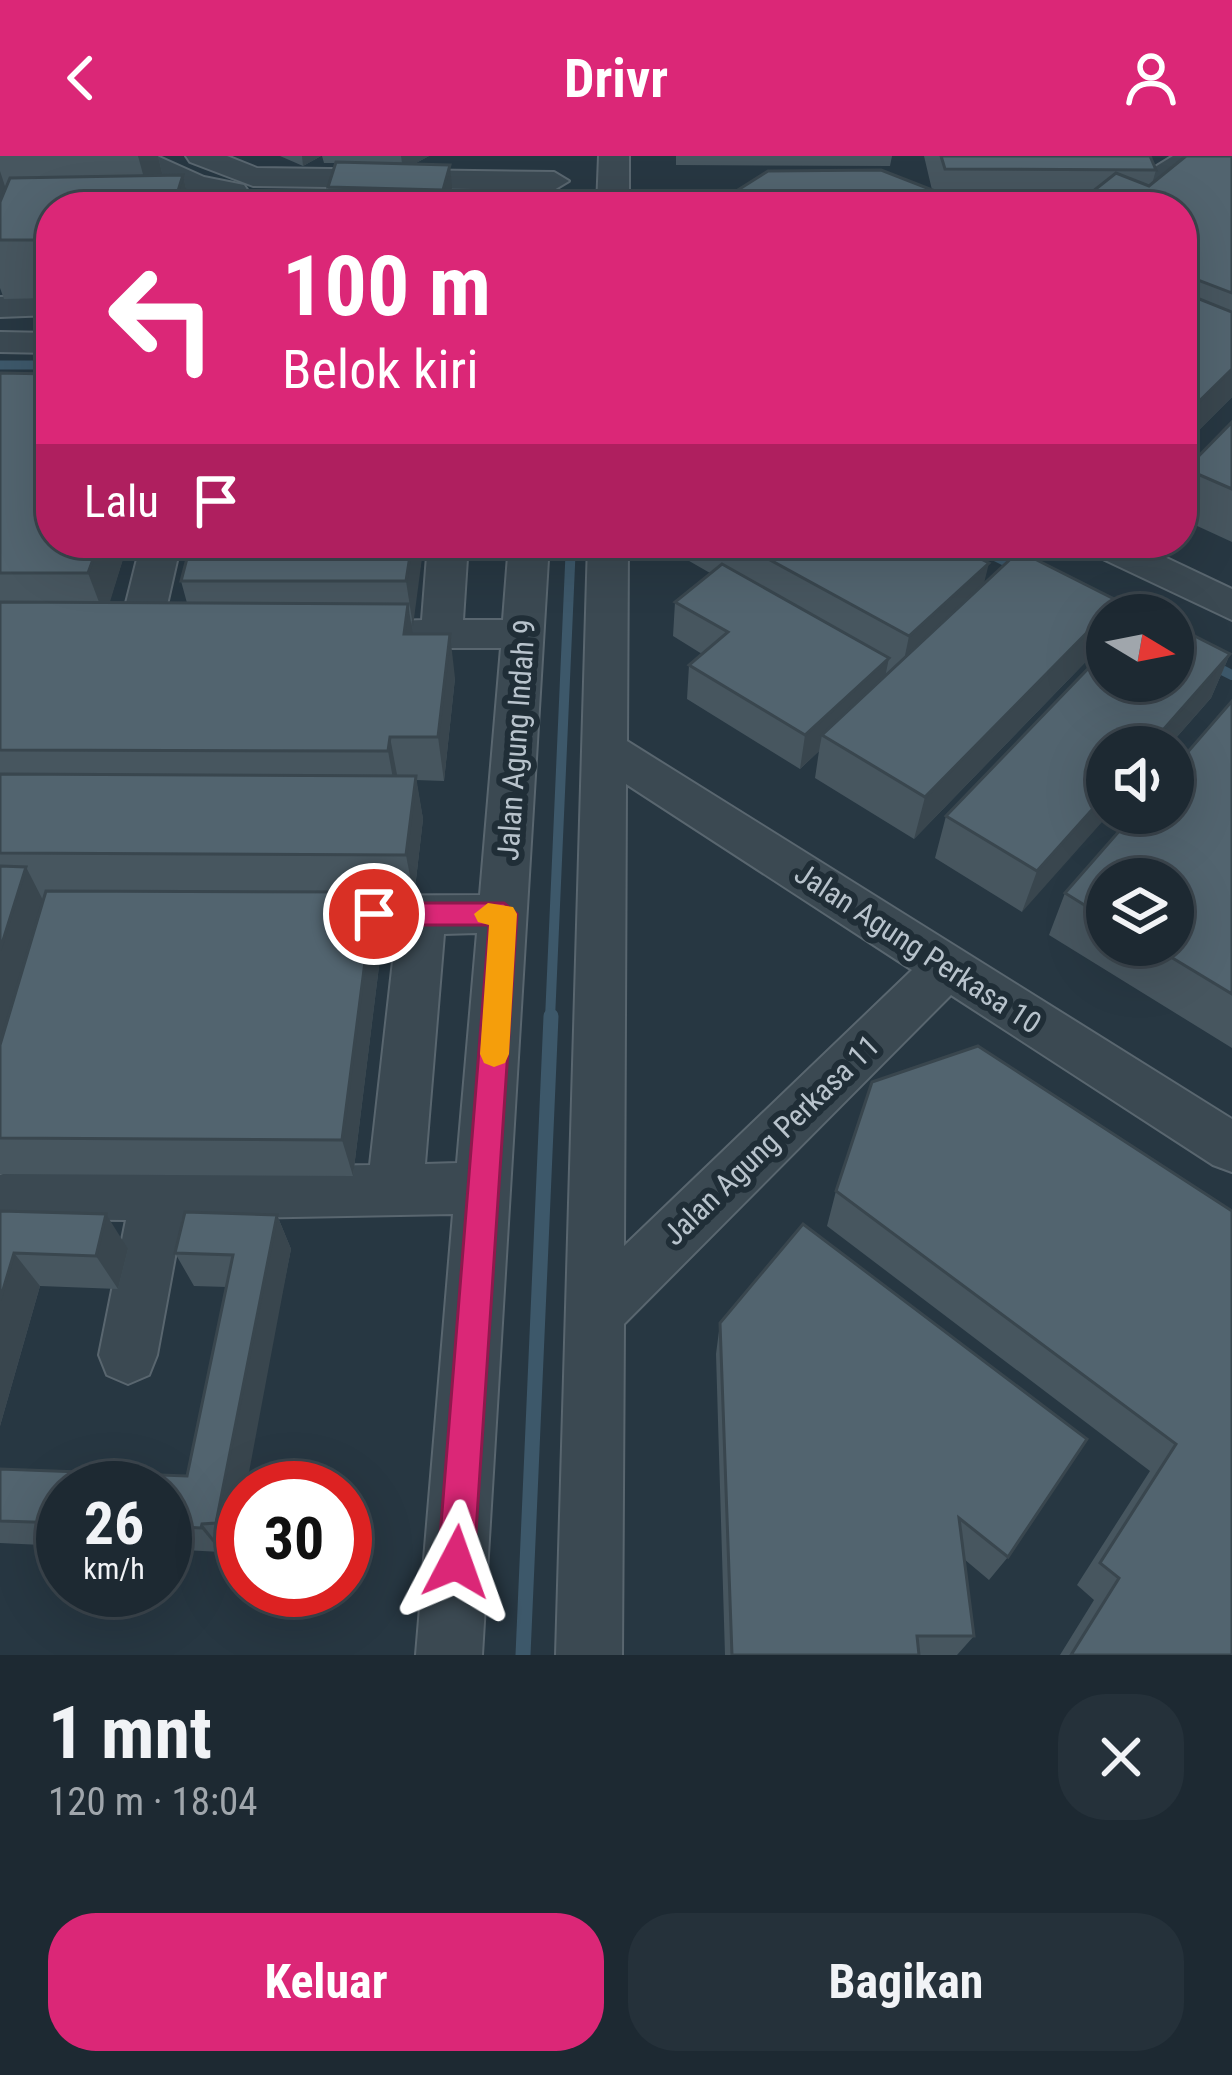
<!DOCTYPE html>
<html lang="id">
<head>
<meta charset="utf-8">
<style>
  :root { --surface:#1d2932; --page:#25313a; --text:#f1f3f6; --muted:#a0a6ac; --line:#3b454d; --accent:#db2777 }
  body { margin:0; font-family:"Roboto Condensed",sans-serif; background:var(--page); color:var(--text); height:100vh; display:flex; flex-direction:column; font-size:45px; white-space:nowrap }
  * { box-sizing:border-box; margin:0 }
  p { font-size:39px; color:var(--muted) }
  .icon { flex:none; width:66px; height:66px; fill:none; stroke:currentColor; stroke-width:2; stroke-linecap:round; stroke-linejoin:round }
  .map { position:relative; height:1499px; overflow:hidden }
  .sheet { display:flex; flex-direction:column; background:var(--surface); flex:1 }
  .sheet>* { flex:none }
  .top-card { position:absolute; left:36px; top:36px; width:1161px; height:366px; border-radius:48px; box-shadow:0 12px 48px #0002,0 0 0 3px var(--line); background:#db2777; color:#fff; overflow:hidden }
  .needle { width:78px; rotate:100deg }
  .buttons { position:absolute; left:1086px; top:438px; display:grid; gap:24px }
  .buttons a { display:grid; place-items:center; width:108px; height:108px; border-radius:50%; background:var(--surface); box-shadow:0 12px 48px #0002,0 0 0 3px var(--line); font-size:60px }
  .speed { position:absolute; left:36px; top:1305px; display:flex; gap:24px; font-size:60px; font-weight:700; text-align:center }
  .speed>* { display:grid; place-content:center; width:156px; height:156px; border-radius:50%; background:var(--surface); box-shadow:0 12px 48px #0002,0 0 0 3px var(--line); line-height:1 }
  .speed small { font-size:30px; font-weight:400 }
  .speed .limit { border:18px solid #d22; background:#fff; color:#111 }
  .pin { position:absolute; display:grid; place-items:center; width:102px; height:102px; color:#fff; margin:-51px; border:6px solid #fff; border-radius:50%; box-shadow:0 3px 12px #0007 }
  .me { position:absolute; width:132px; margin:-66px; rotate:4deg; stroke-linejoin:round; filter:drop-shadow(0 0 9px #0008) }
  .turn { display:flex; align-items:center; gap:42px; height:252px; padding:0 48px; font-size:54px }
  .turn .icon { width:156px; height:156px; stroke-width:2.5 }
  .turn b { display:block; font-size:84px; line-height:102px }
  .then { display:flex; align-items:center; height:114px; padding:0 48px; background:#0003; gap:24px; font-size:45px }
  .round { display:grid; place-items:center; flex:none; width:126px; height:126px; border-radius:48px; background:var(--page) }
  .overview { display:flex; align-items:center; justify-content:space-between; height:204px; padding:0 48px }
  h1 { font-size:72px; font-weight:700; line-height:90px }
  .cta { display:flex; gap:24px; margin-top:auto; padding:24px 48px }
  .cta a { flex:1; height:138px; border-radius:48px; background:var(--accent); color:#fff; font-size:48px; font-weight:700; line-height:138px; text-align:center }
  .cta a+a { background:var(--page); color:var(--text) }
  header { display:flex; justify-content:space-between; align-items:center; height:156px; padding:0 48px; background:var(--accent); color:#fff; font-size:54px; font-weight:700 }
  .map>svg:first-child { display:block }
</style>
</head>
<body>
<header><svg class="icon" aria-label="back" viewBox="0 0 24 24"><path d="M15 5l-7 7 7 7"/></svg>Drivr<svg class="icon" aria-label="person" viewBox="0 0 24 24"><circle cx="12" cy="8" r="4"/><path d="M4 21q1-7 8-7t8 7"/></svg></header>
<div class="map">
<svg width="1232" height="1499" viewBox="0 0 1232 1499">
  <rect width="100%" height="100%" fill="#273742"/>
  <g fill="none" stroke-linecap="round" stroke-linejoin="round">
    <!-- stream-far2 -->
    <path stroke="#3d586a" stroke-width="9" d="M0 209H51"/>
    <!-- stream-far1 -->
    <g stroke="#3d586a" stroke-width="10">
      <path d="M969 387 1021 413"/>
      <path d="M1212 509 1232 519"/>
      <path d="M550 863 571 387"/>
    </g>
    <!-- stream -->
    <path stroke="#3d586a" stroke-width="15" d="M523 1499 551 860"/>
    <!-- minor casing -->
    <g stroke="#59666f" stroke-width="4">
      <g id="minor">
        <path d="M118 0H157L204 21 244 29 248 35 233 44 185 35Z"/>
        <path d="M186 0H227L257 12 554 16 569 25 554 34 253 30 190 6Z"/>
        <path d="M599 0H629V51H597Z"/>
        <path d="M1173 0H1209L1146 42H1124L1120 36 1124 30Z"/>
        <path d="M51 139V159L0 161V141Z"/>
        <path d="M0 176 51 177V197L0 196Z"/>
        <path d="M141 387H181L164 462 191 467 197 477 191 487 176 491 125 485 119 475Z"/>
        <path d="M428 387H468L463 464H503L509 387H549L482 1499H416L453 1058 182 1063 157 1199 149 1219 128 1228 107 1219 99 1199 126 1064 0 1063V1019L9 1016 370 1009 396 778H313L296 773 289 759 296 745 313 740 480 739 501 492H348L333 488 327 478 333 468 422 464ZM477 777 457 1007 425 1008 444 778Z"/>
        <path d="M588 387H628L627 585 1232 963V1016L1213 1009 951 839 624 1168 622 1499H556ZM626 628 912 814 624 1090Z"/>
        <path d="M1082 387H1135L1232 433V464L1088 396Z"/>
      </g>
    </g>
    <!-- minor -->
    <use href="#minor" fill="#3b4952" fill-rule="evenodd"/>
  </g>
  <!-- wall -->
  <g fill="#47565f" fill-rule="evenodd">
    <path d="M0 0H158L163 20 183 19 190 51H51V142L4 143 0 132Z"/>
    <path d="M280 0H321L303 10Z"/>
    <path d="M322 0H429L414 8 452 32 447 51H331L328 31 336 7H324Z"/>
    <path d="M676 0H892L890 10 676 9Z"/>
    <path d="M924 0H1150L1156 14 1152 28 1232 0V241L1182 291V51H711L932 34Z"/>
    <path d="M0 217 128 387 109 447H187L181 425 191 387H424L411 470 412 478 455 522 444 625 416 624 423 663 414 741 375 740 383 778 353 1020 0 1018Z"/>
    <path d="M1232 266V386L1182 363V323L1186 313Z"/>
    <path d="M678 387H949L984 428 1107 459V476L1102 489 914 683 815 622 819 595 800 613 687 543 689 509 702 498 673 480 675 446 710 417 677 398Z"/>
    <path d="M1230 498 1211 542 1168 591H1107L1022 756 935 702 946 660Z"/>
    <path d="M1232 545V892L1049 779 1065 737ZM1107 723 1173 789H1107Z"/>
    <path d="M836 1035 1232 1055V1499H1060L1094 1444 1077 1429 1150 1315 827 1070Z"/>
    <path d="M0 1055 128 1093 118 1133 40 1130 0 1270Z"/>
    <path d="M277 1059 291 1093 243 1332V1350L235 1391 221 1392V1396L165 1393V1332H63V1390L0 1387V1313L187 1320 227 1131 194 1130 175 1097Z"/>
    <path d="M720 1167 1008 1401 989 1424 964 1403 974 1480 957 1499H725L716 1198Z"/>
  </g>
  <!-- shaded-wall -->
  <g fill="#39464e">
    <path d="M138 0H158L168 41 152 51Z"/>
    <path d="M302 0H321L303 10Z"/>
    <path d="M401 0H429L403 14Z"/>
    <path d="M450 9 452 32 447 51H445L443 34Z"/>
    <path d="M0 15 19 73 0 84Z"/>
    <path d="M183 19 190 51H173Z"/>
    <path d="M1232 213V241L1182 291V262Z"/>
    <path d="M99 387H128L105 462 88 417Z"/>
    <path d="M412 387H424L413 470 406 425Z"/>
    <path d="M989 407 978 452 900 524 909 480Z"/>
    <path d="M1118 445 1113 459H1107V476L1102 489 914 683 925 641Z"/>
    <path d="M408 448 415 492 404 478Z"/>
    <path d="M450 478 455 522 444 625 438 581Z"/>
    <path d="M1230 498 1211 542 1168 591H1148Z"/>
    <path d="M889 502 882 536 822 579 819 595 800 613 805 579Z"/>
    <path d="M390 581 398 624 396 639 388 595Z"/>
    <path d="M416 620 423 663 414 741 406 699Z"/>
    <path d="M1107 637V657H1110L1022 756 1037 715Z"/>
    <path d="M26 711 47 752 0 912V794Z"/>
    <path d="M374 736 383 778 353 1020 342 984Z"/>
    <path d="M106 1058 128 1093 118 1133 96 1100Z"/>
    <path d="M277 1059 291 1093 246 1332H243V1350L235 1391 216 1367Z"/>
    <path d="M14 1097 40 1130 0 1270V1144Z"/>
    <path d="M202 1368 221 1392V1396L201 1372Z"/>
  </g>
  <!-- building -->
  <g fill="#52646f" stroke="#39464e" stroke-width="3">
    <path d="M941 0H1150L1156 14 945 13Z"/>
    <path d="M1186 0H1232V137L1182 118V51H1073L1116 17 1149 30Z"/>
    <path d="M336 6 450 9 443 34 328 31Z"/>
    <path d="M881 14 963 46 956 51H711L768 15Z"/>
    <path d="M183 19 173 51H51V84H0V46L10 22Z"/>
    <path d="M1182 136 1232 156V213L1182 262Z"/>
    <path d="M0 217 51 218V387H99L88 417H0Z"/>
    <path d="M1232 266V333L1186 313Z"/>
    <path d="M191 387H412L406 425H181Z"/>
    <path d="M722 387H745L743 389 742 398Z"/>
    <path d="M745 387H949L989 407 909 480 743 389Z"/>
    <path d="M1019 395 1118 445 925 641 822 579Z"/>
    <path d="M722 408 889 502 805 579 689 509 728 476 675 446Z"/>
    <path d="M0 446 408 448 404 478H450L438 581H390L388 595 0 594Z"/>
    <path d="M1173 469 1230 498 1148 591H1107V637L1037 715 946 660 1107 493V525H1173Z"/>
    <path d="M1232 545V838L1151 789H1173V723H1107V763L1065 737 1135 657H1173V613Z"/>
    <path d="M0 618 416 620 406 699 0 697Z"/>
    <path d="M0 710 26 711 0 794Z"/>
    <path d="M46 735 374 736 342 984 0 982V889Z"/>
    <path d="M978 890 1232 1055V1499H1071L1119 1422 1100 1407 1176 1288 836 1035 872 926Z"/>
    <path d="M0 1055 106 1058 96 1100 14 1097 0 1144Z"/>
    <path d="M185 1056 277 1059 216 1367 202 1368 201 1372 165 1370V1332H63V1367L0 1365V1313L187 1320 233 1099 175 1097Z"/>
    <path d="M803 1068 1087 1283 1008 1401 959 1362 974 1480H917L919 1499H732L720 1167Z"/>
  </g>
  <!-- route -->
  <path fill="#db2777" stroke="#8e194d" stroke-width="3" d="M374 747H504L517 758 474 1406 469 1418 456 1424 443 1418 438 1406 489 769H374L360 758Z"/>
  <!-- slow -->
  <path fill="#f59e0b" d="M488 747 513 751 517 758 509 898 505 907 494 911 484 907 480 898 489 769 478 766 474 758Z"/>
  <g text-anchor="middle" dominant-baseline="central" stroke-width="12" stroke-linejoin="round" paint-order="stroke">
    <!-- street labels -->
    <g font-size="30" fill="#b8c3cc" stroke="#202e37">
      <text transform="translate(516 584) rotate(-86)">Jalan Agung Indah 9</text>
      <text transform="translate(918 792) rotate(33)">Jalan Agung Perkasa 10</text>
      <text transform="translate(771 984) rotate(-44)">Jalan Agung Perkasa 11</text>
    </g>
  </g>
</svg>
<div class="buttons">
<a><svg class="needle" viewBox="-14 -14 28 28"><path d="M0-13l5 13h-10z" fill="#e53935"/><path d="M0 13l5-13h-10z" fill="#a0a6ac"/></svg></a>
<a><svg class="icon" aria-label="sound" viewBox="0 0 24 24"><path d="M4 9h4l5-4v14l-5-4H4zM17 9q2 3 0 6"/></svg></a>
<a><svg class="icon" aria-label="layers" viewBox="0 0 24 24"><path d="M12 4l9 5-9 5-9-5zM3 14l9 5 9-5"/></svg></a>
</div>
<div class="speed"><div>26<small>km/h</small></div><div class="limit">30</div></div>
<div class="pin" style="left:374px;top:758px;background:#d93025"><svg class="icon" aria-label="arrive" viewBox="0 0 24 24"><path d="M6 21V4h12l-3 4 3 4H6"/></svg></div>
<svg class="me" style="left:456px;top:1406px" viewBox="-20 -20 40 40"><path d="M0-17L14 15 0 8-14 15z" fill="#db2777" stroke="#fff" stroke-width="4"/></svg>
<div class="top-card">
<div class="turn"><svg class="icon" aria-label="left" viewBox="0 0 24 24"><path d="M17 20v-9H6M10 6l-5 5 5 5"/></svg><div><b>100 m</b>Belok kiri</div></div>
<div class="then">Lalu<svg class="icon" aria-label="arrive" viewBox="0 0 24 24"><path d="M6 21V4h12l-3 4 3 4H6"/></svg></div>
</div>
</div>
<section class="sheet">
<div class="overview"><div><h1>1 mnt</h1><p>120 m · 18:04</p></div><a class="round"><svg class="icon" aria-label="close" viewBox="0 0 24 24"><path d="M6 6l12 12M18 6L6 18"/></svg></a></div>
<div class="cta"><a>Keluar</a><a>Bagikan</a></div>
</section>
</body>
</html>
